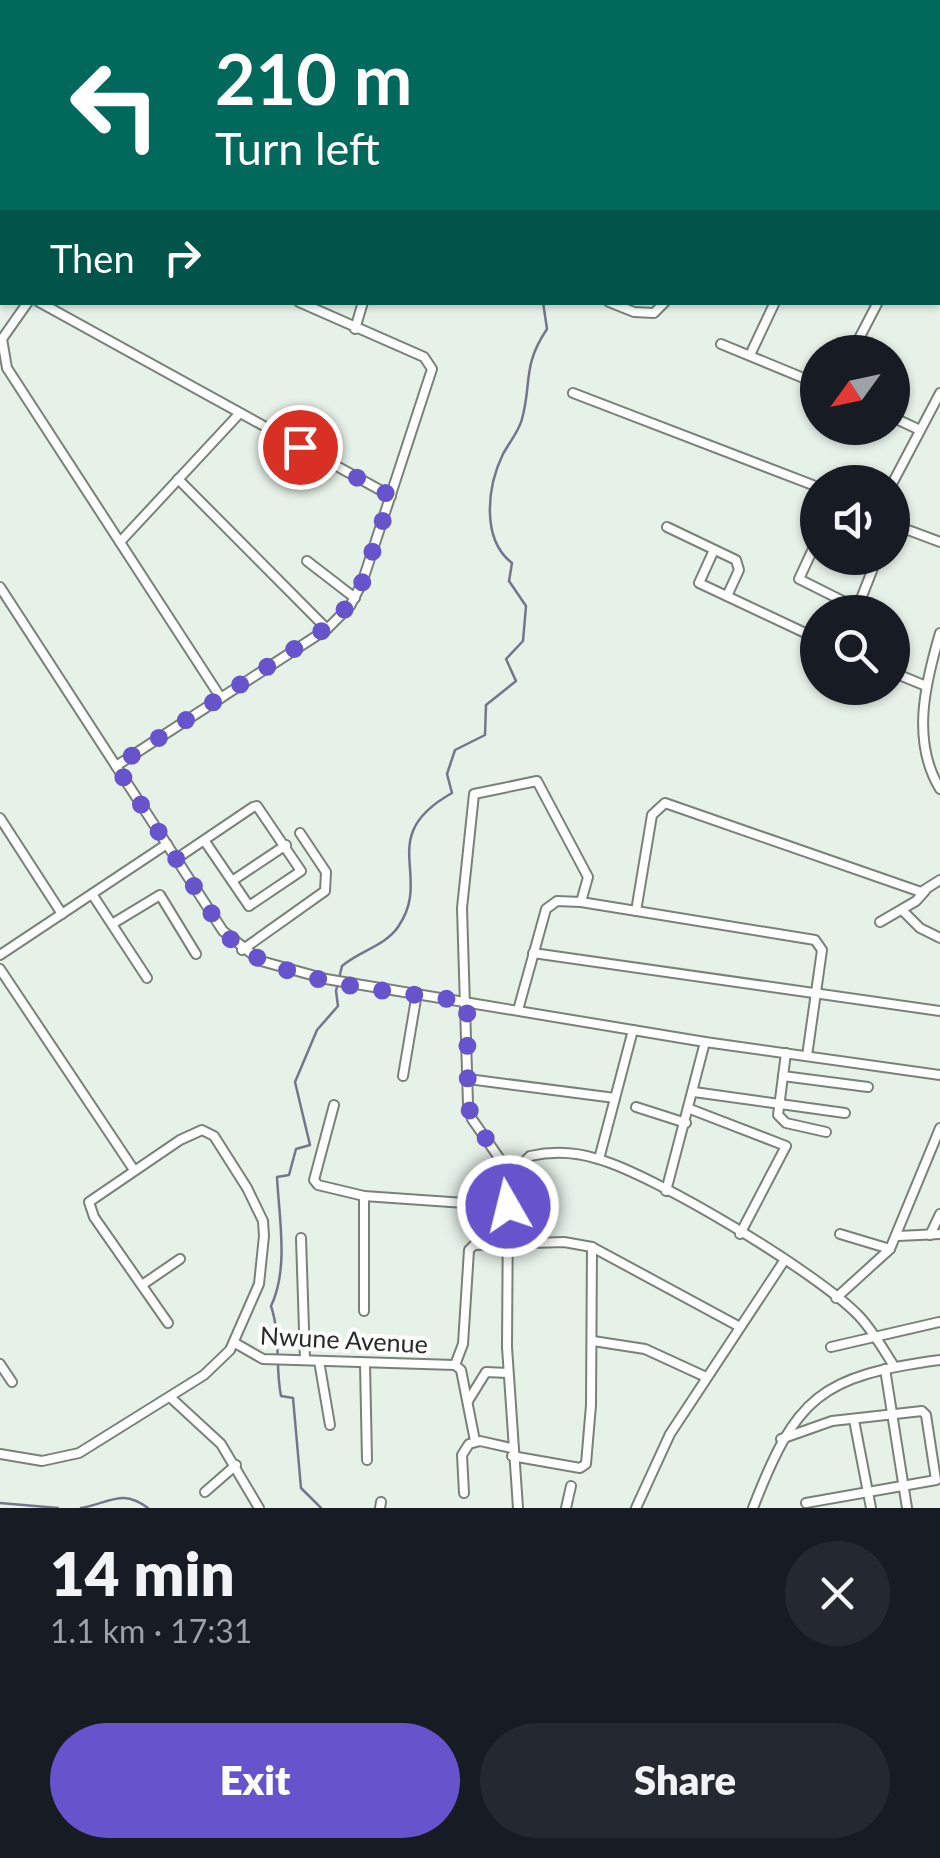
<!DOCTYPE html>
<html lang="en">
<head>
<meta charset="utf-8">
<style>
  :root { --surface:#171b24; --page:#242831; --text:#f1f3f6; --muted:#9ea1a6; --accent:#6754cd }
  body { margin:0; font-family:Lato,sans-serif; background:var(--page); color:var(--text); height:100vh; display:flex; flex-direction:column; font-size:38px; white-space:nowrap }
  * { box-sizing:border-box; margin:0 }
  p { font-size:32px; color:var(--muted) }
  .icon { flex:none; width:55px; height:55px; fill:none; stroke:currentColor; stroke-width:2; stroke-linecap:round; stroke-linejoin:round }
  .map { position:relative; height:1508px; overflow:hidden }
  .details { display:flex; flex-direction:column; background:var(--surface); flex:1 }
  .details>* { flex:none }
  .top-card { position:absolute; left:0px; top:0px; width:940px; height:305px; box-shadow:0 2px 8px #0004; background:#00695c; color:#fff; overflow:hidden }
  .needle { width:65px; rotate:237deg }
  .tools { position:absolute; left:800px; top:335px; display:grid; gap:20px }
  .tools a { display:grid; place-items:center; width:110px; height:110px; border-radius:50%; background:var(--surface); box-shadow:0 2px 8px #0004; font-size:50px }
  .pin { position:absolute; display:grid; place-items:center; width:85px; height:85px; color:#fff; margin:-42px; border:5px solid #fff; border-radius:50%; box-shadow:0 2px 10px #0007 }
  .me { position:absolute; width:110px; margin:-55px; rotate:352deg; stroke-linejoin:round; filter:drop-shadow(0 0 8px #0008) }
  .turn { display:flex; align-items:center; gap:35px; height:210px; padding:0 50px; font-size:45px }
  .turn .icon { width:130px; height:130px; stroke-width:2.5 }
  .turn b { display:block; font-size:70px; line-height:85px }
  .then { display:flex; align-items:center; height:95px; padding:0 50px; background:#0003; gap:20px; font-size:38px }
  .round { display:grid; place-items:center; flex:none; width:105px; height:105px; border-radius:52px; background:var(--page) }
  .summary { display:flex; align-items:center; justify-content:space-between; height:170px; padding:0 50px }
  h1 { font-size:60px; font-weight:800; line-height:75px }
  .button { display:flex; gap:20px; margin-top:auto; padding:20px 50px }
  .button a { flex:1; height:115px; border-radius:60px; background:var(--accent); color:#fff; font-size:40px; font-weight:800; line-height:115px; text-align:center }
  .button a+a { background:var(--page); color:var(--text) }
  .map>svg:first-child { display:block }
</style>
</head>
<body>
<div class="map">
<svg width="940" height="1508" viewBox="0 0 940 1508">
  <rect width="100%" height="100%" fill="#e6f1e8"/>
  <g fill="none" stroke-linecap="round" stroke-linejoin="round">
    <!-- stream -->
    <g stroke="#75768c" stroke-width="2.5">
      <path d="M657 2 658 0"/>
      <path d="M0 1503 58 1508"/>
      <path d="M81 1508C110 1503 122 1488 148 1508"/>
      <path d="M321 1508 301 1488 293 1398 281 1396C275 1366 281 1336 271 1306 289 1269 279 1217 277 1177L289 1175 296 1149 310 1145 295 1082 317 1030 338 1006 336 991 342 966C359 951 385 946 398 927 434 875 374 837 452 793L447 774 455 750 485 735 486 705 516 681 506 659 523 641 526 606 509 581 512 563C481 539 487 487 503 454 509 443 519 431 522 419 532 383 522 366 547 329L543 302"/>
    </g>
    <!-- minor casing -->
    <g stroke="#788279" stroke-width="12">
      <g id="minor">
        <path d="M170 0V2"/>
        <path d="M272 0V2"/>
        <path d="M370 0V2"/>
        <path d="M15 2V0"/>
        <path d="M0 75 2 63"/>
        <path d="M938 138 940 139"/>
        <path d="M0 139 2 140"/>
        <path d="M938 182 940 177"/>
        <path d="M0 280 2 282"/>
        <path d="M28 302 2 339 7 368 221 698"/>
        <path d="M39 302 391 496"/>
        <path d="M609 302 634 312 654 313 665 302"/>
        <path d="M355 329 363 302"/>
        <path d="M721 344 818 384"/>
        <path d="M852 352 878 302"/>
        <path d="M750 355 775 302"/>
        <path d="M573 393 818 487"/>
        <path d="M892 417 920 430"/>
        <path d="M178 479 327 629"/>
        <path d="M892 484 940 393"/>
        <path d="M892 524 940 542"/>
        <path d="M667 527 736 560 739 570 727 596"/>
        <path d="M818 538 799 579 857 608"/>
        <path d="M120 542 239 414"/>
        <path d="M714 550 699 583 818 639"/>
        <path d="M307 561 355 598"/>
        <path d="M0 587 223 931 261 961 326 979 705 1042 940 1075"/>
        <path d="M857 609 877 558"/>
        <path d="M940 633C925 684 911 741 940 789"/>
        <path d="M892 672 926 686"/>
        <path d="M116 766 327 629 350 606 362 583 432 369 424 357 299 302"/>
        <path d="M0 818 62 914"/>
        <path d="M176 859 253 807 257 806 301 871 249 906 204 840"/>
        <path d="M232 881 286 845"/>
        <path d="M92 894 147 978"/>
        <path d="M902 910 920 928 940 938"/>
        <path d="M636 911 652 815 665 803 921 892 940 880"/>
        <path d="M880 922 916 901 925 891"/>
        <path d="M112 924 160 895 196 954"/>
        <path d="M242 950 325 891 326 872 300 833"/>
        <path d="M533 953 940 1011"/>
        <path d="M0 955 167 844"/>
        <path d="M0 969 134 1170"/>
        <path d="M518 1010 546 909 557 901 581 902 815 940 822 950 807 1056"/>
        <path d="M786 1053 778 1115 786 1123 826 1132"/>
        <path d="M403 1076 417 993"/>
        <path d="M783 1076 868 1087"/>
        <path d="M468 1079 615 1098"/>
        <path d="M694 1092 845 1113"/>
        <path d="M334 1105 314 1180 318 1185 364 1196 508 1206"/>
        <path d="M636 1107 686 1123"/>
        <path d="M690 1109 786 1146 740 1234"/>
        <path d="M599 1159 633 1030"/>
        <path d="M511 1175 472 1119 468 1104 462 908 474 794 537 781 588 877 581 902"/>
        <path d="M666 1191 705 1042"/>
        <path d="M840 1234 890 1249"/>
        <path d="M930 1235 940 1214"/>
        <path d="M898 1236 940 1234"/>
        <path d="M301 1238 305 1360"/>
        <path d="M142 1285 180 1259"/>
        <path d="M836 1298 890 1249 940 1128"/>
        <path d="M364 1311V1196"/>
        <path d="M593 1341 645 1349 706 1377"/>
        <path d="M235 1343 263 1359 455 1365"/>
        <path d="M831 1347 939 1322"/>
        <path d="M319 1361 330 1425"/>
        <path d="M365 1363 367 1460"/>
        <path d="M0 1364 12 1382"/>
        <path d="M455 1365 463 1344 469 1250 474 1245 564 1242 592 1247 740 1327"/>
        <path d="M455 1365 461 1370 475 1441"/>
        <path d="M885 1369 907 1508"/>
        <path d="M170 1397 221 1444 259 1508"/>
        <path d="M468 1401 486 1372 508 1373"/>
        <path d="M854 1420 871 1508"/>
        <path d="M781 1439 832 1421 922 1411 926 1415 936 1480 806 1503"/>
        <path d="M0 1454 42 1461 79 1453 204 1375 230 1350 259 1284 264 1236 263 1221 247 1188 214 1136 202 1130 180 1140 89 1202 94 1217 168 1323"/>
        <path d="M512 1456 580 1468 586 1464 591 1405 592 1247"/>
        <path d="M205 1492 236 1465"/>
        <path d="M464 1493 462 1455 469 1444 480 1441 511 1448"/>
        <path d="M380 1508 381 1502"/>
        <path d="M518 1508 507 1347 508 1206 511 1175 530 1156C552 1151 576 1152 598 1159 655 1175 818 1273 859 1316 873 1331 883 1349 894 1366"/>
        <path d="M566 1508 571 1486"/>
        <path d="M636 1508 670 1434 784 1261"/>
        <path d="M753 1508C796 1397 820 1376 940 1360"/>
      </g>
    </g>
    <!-- minor -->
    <use href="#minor" stroke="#fff" stroke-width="8"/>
  </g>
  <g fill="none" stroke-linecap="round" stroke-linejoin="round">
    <!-- route -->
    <path stroke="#6754cd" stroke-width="18" stroke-dasharray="0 32.4" d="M300 447 391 496 362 583 337 621 116 766 223 931C269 987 398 990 467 1002L468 1104 472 1119 512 1175 508 1206"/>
  </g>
  <g text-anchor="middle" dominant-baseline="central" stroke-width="8" stroke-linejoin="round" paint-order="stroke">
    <!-- street labels -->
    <g font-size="25" fill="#272b28" stroke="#fff">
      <text transform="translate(344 1339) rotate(3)">Nwune Avenue</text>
    </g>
  </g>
</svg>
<div class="tools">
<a><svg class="needle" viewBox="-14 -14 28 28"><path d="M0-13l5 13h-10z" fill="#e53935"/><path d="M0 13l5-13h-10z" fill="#9ea1a6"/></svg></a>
<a><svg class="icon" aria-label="sound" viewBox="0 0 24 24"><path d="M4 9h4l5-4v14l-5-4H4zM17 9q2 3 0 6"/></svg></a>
<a><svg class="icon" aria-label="search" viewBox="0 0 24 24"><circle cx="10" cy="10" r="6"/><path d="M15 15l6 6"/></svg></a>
</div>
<div class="pin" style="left:300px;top:447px;background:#d93025"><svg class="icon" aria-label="arrive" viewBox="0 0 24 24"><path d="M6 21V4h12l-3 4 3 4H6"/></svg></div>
<svg class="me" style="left:508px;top:1206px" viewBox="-20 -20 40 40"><circle r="17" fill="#6754cd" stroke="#fff" stroke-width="3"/><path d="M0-11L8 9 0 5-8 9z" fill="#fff"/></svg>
<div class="top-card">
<div class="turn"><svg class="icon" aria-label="left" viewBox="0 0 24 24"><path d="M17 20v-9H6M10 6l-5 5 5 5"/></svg><div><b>210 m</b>Turn left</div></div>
<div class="then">Then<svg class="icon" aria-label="right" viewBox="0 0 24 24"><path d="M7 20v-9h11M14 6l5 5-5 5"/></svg></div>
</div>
</div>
<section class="details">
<div class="summary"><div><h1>14 min</h1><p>1.1 km · 17:31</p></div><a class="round"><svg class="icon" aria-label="close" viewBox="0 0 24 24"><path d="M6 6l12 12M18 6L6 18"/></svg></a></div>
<div class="button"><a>Exit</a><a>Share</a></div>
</section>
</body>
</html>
